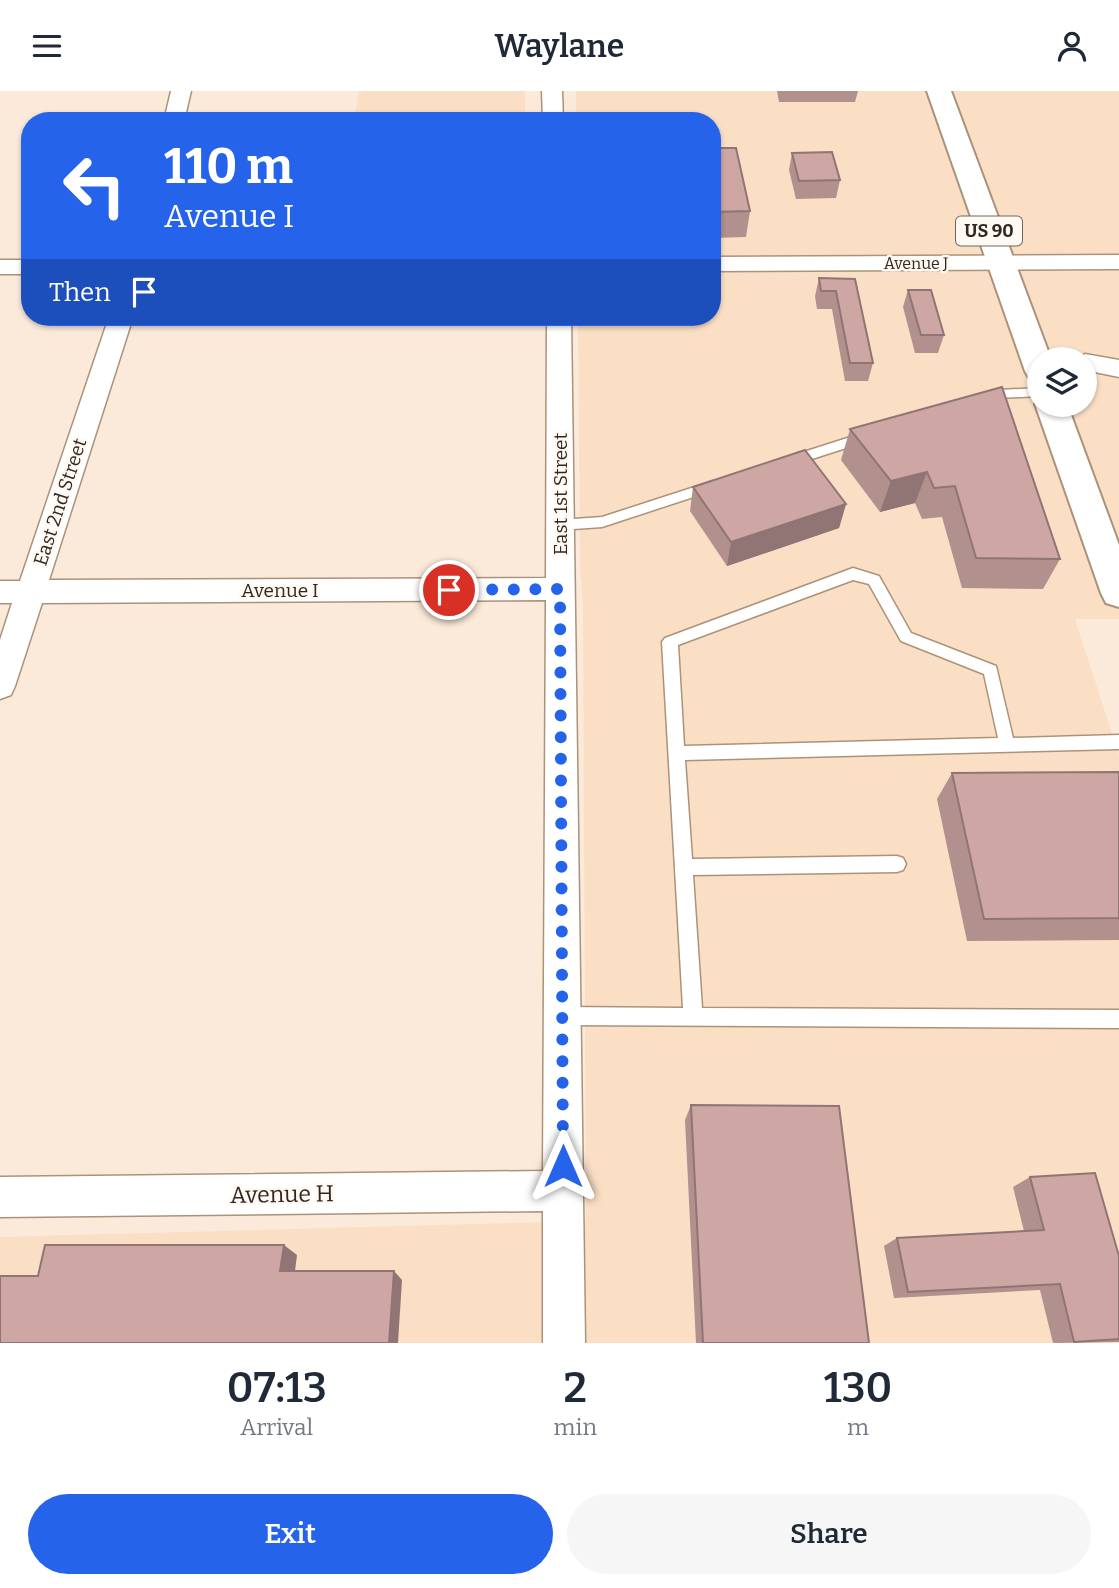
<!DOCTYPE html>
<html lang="en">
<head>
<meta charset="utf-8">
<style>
  :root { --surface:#fff; --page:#f6f6f7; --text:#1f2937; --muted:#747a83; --accent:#2563eb }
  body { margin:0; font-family:Bitter,serif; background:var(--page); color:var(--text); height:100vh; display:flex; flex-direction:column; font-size:26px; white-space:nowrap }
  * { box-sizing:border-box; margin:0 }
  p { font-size:23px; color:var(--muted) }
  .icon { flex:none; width:38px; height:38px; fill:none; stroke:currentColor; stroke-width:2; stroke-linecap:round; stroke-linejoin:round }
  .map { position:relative; height:1252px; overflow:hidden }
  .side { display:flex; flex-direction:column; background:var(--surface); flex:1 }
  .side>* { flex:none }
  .hud { position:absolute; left:21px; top:21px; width:700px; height:214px; border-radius:28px; box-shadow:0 2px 5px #0004; background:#2563eb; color:#fff; overflow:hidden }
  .tools { position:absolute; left:1027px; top:256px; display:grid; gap:14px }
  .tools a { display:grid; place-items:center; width:70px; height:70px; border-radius:50%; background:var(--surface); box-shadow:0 2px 5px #0004; font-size:35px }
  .pin { position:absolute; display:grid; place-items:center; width:60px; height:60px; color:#fff; margin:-30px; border:4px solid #fff; border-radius:50%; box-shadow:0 2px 7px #0007 }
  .me { position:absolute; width:77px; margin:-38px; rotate:0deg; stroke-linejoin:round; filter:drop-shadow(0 0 5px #0008) }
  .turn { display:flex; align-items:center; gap:24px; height:147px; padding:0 28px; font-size:32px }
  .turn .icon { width:91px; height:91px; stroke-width:2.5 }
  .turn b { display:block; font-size:49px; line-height:60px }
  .then { display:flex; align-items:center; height:66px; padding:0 28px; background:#0003; gap:14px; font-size:26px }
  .eta { display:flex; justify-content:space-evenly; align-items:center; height:119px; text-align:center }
  .eta b { font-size:42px; font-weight:600; line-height:49px }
  .cta { display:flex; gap:14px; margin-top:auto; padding:14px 28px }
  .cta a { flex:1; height:80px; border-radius:42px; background:var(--accent); color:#fff; font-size:28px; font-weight:600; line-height:80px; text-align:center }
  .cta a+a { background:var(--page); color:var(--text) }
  header { display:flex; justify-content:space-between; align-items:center; height:91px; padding:0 28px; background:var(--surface); font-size:32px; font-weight:600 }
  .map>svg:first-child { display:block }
</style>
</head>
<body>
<header><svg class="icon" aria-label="menu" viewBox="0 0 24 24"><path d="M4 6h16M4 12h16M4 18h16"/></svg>Waylane<svg class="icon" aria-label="person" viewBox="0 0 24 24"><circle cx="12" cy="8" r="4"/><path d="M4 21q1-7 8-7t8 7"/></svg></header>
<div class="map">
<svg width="1119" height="1252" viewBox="0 0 1119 1252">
  <rect width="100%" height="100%" fill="#fbeada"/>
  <!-- built -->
  <g fill="#fadfc5" fill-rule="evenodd">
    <path d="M359 0H525V30H354Z"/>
    <path d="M576 0H1119V528H1075L1119 664V1252H0V1146L586 1130 583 516 580 474 578 226H712V30H576ZM1040 268H1085V313H1040Z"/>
  </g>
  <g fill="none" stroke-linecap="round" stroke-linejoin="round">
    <!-- service casing -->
    <g stroke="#ab9279" stroke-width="3">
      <g id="service">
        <path d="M1040 297V305L999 307 984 312 978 308 979 305 998 299Z"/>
        <path d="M866 341 871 343V349L790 375 783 370 785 367Z"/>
        <path d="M713 390 720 395 718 398 602 436 560 439 553 434 560 429 602 426Z"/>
        <path d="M853 477 879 485 911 542 996 575 1013 647 1119 644V658L685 669 692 768 897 765 903 767 906 773 903 779 897 781 693 784 702 917 1119 919V937L562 934 555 931 553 925 555 919 562 916 683 917 662 551 665 547ZM853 489 869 493 901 550 984 583 998 647 684 655 678 554Z"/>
      </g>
    </g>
    <!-- minor casing -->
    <g stroke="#ab9279" stroke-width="3">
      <g id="minor">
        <path d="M171 0H191L184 30H164Z"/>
        <path d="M542 0H562L563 30H543Z"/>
        <path d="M1119 164V178L712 180V166Z"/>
        <rect x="0" y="169" width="30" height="14"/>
        <path d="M109 226H133L49 489 546 487 547 226H571L585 1252H543V1120L0 1126V1086L543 1080 546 509 42 512 15 595 11 604 0 608V549L12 512H0V490H20Z"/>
        <path d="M1085 263 1119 269V286L1085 279V268H1075Z"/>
      </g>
    </g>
    <!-- trunk casing -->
    <g stroke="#ab9279" stroke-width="4">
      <g id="trunk">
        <path d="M927 0H951L1051 268H1040V290L1029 287 1025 280Z"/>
        <path d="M1040 306V313H1067L1119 454V516L1106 512 1101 502 1035 313Z"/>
      </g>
    </g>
    <!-- service -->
    <use href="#service" fill="#fff" fill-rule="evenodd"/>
    <!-- minor -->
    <use href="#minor" fill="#fff" fill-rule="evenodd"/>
    <!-- trunk -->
    <use href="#trunk" fill="#fff" fill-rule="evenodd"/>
  </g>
  <!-- wall -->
  <g fill="#b1908e">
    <path d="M777 0H858L855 11H779Z"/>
    <path d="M712 57 750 120 746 146 712 147Z"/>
    <path d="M792 62 840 89 836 107 796 108 789 79Z"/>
    <path d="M819 187 855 188 873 272 868 290H845L832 218H817L815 205Z"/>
    <path d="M908 199 944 244 938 262H915L903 216Z"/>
    <path d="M1002 296 1060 468 1043 498 962 497 942 426 922 428 915 412 880 421 841 369 850 338Z"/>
    <path d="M693 396 846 413 839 437 727 475 690 420Z"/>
    <path d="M1119 681V849L967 850 937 708 952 682Z"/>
    <path d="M691 1014 869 1252H696L685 1029Z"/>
    <path d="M1030 1086 1119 1165V1251L1053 1252 1040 1199 894 1207 884 1155 897 1147 1024 1140 1013 1096Z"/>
  </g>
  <!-- shaded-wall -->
  <g fill="#907574">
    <path d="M927 381 915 412 880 421 891 390Z"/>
    <path d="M846 413 839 437 727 475 731 451Z"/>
    <path d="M284 1154 297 1164 294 1188 280 1180Z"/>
    <path d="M394 1180 402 1189 398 1252H389Z"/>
  </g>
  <!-- building -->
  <g fill="#cea7a5" stroke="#907574" stroke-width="2">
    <path d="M712 57H736L750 120 712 121Z"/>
    <path d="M832 61 840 89 799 90 792 62Z"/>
    <path d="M819 187 855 188 873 272H850L836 200H821Z"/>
    <path d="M908 199H931L944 244H921Z"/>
    <path d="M1002 296 1060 468 976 467 955 395 934 397 927 381 891 390 850 338Z"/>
    <path d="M805 359 846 413 731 451 693 396Z"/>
    <path d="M1119 681V827L984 828 952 682Z"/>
    <path d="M691 1014 839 1015 869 1252H703Z"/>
    <path d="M1095 1082 1119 1165V1248L1074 1251 1060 1193 908 1201 897 1147 1044 1139 1030 1086Z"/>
    <path d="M45 1154H284L280 1180H394L389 1252H0V1185H38Z"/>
  </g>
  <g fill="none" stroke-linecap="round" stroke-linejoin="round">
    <!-- route -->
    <path stroke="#2563eb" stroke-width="12" stroke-dasharray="0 21.6" d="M449 499 560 498 563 1075"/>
  </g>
  <g text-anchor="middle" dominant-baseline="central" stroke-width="5" stroke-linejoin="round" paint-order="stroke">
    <!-- far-street labels -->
    <g font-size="16" fill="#32271d" stroke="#fff9f4">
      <text x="916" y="172">Avenue J</text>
    </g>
    <!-- shield labels -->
    <rect fill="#fff9f4" stroke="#70665e" stroke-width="2" x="956" y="125.5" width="66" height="29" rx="5"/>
    <g font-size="18" font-weight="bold" fill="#32271d">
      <text x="989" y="140">US 90</text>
    </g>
    <!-- street labels -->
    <g font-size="19" fill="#32271d" stroke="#fff9f4">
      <text transform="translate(560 403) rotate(-90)">East 1st Street</text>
      <text transform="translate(60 411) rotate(-72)">East 2nd Street</text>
      <text x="280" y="499">Avenue I</text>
    </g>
    <!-- near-street labels -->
    <g font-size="23" fill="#32271d" stroke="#fff9f4">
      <text transform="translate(282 1103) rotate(-1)">Avenue H</text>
    </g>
  </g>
</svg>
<div class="tools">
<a><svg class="icon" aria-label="layers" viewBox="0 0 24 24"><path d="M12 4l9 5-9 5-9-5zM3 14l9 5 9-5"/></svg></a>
</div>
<div class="pin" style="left:449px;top:499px;background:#d93025"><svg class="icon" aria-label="arrive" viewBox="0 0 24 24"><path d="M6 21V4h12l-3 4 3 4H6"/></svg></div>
<svg class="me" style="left:563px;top:1075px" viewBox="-20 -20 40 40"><path d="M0-17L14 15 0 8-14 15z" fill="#2563eb" stroke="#fff" stroke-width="4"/></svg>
<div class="hud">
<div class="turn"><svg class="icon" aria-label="left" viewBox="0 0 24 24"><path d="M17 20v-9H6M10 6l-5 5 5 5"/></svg><div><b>110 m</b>Avenue I</div></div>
<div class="then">Then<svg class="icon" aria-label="arrive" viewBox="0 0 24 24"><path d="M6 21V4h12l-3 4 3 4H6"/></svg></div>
</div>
</div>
<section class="side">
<div class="eta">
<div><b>07:13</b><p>Arrival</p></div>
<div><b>2</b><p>min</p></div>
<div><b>130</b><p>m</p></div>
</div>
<div class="cta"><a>Exit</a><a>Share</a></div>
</section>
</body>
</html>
